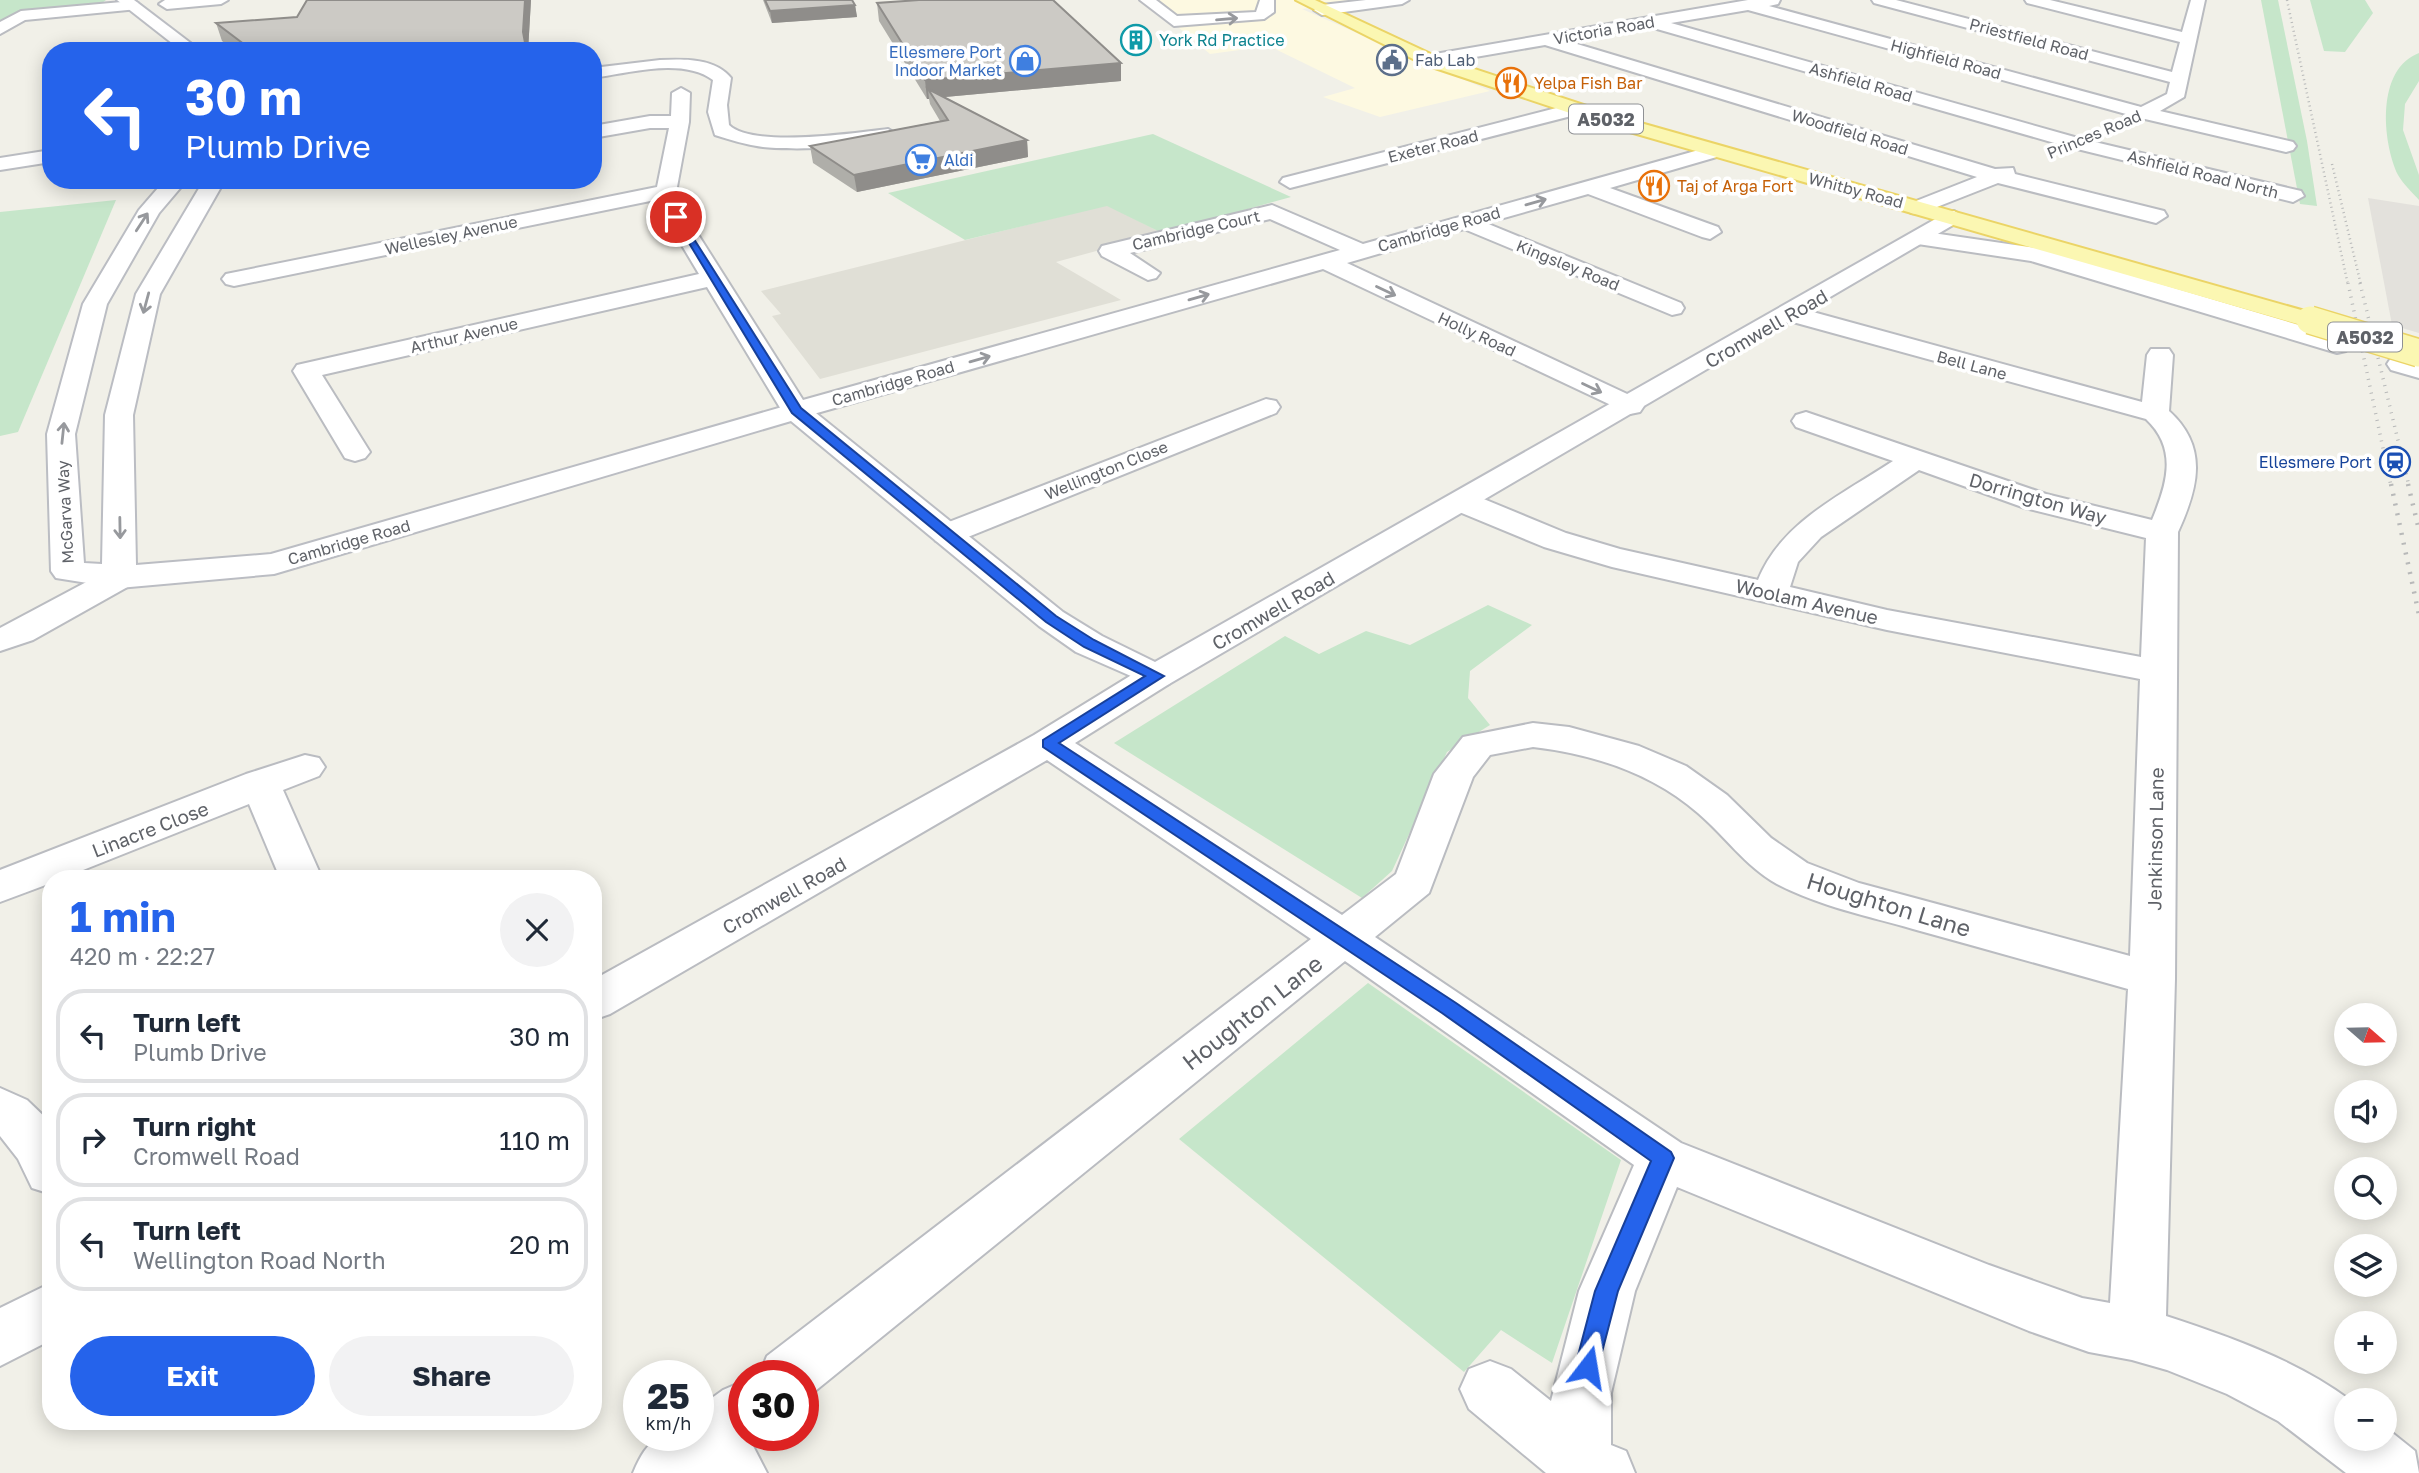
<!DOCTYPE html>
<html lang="en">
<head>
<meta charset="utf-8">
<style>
  :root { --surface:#fff; --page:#f2f2f3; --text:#1f2937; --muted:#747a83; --line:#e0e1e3; --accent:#2563eb }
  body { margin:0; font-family:"Golos Text",sans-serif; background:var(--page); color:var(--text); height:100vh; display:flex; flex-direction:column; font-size:26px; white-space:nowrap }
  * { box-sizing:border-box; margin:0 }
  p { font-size:23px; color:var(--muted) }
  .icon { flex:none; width:38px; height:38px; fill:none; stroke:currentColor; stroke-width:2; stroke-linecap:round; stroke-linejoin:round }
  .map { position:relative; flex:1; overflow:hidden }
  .panel { position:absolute; left:42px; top:870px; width:560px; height:560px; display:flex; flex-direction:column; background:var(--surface); border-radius:28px; box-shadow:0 4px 18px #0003 }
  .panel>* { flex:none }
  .banner { position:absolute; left:42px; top:42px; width:560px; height:147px; border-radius:28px; box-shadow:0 4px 18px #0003; background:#2563eb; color:#fff; overflow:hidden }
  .needle { width:46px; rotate:110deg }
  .fabs { position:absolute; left:2334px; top:1003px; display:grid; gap:14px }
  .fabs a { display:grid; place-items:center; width:63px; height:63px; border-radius:50%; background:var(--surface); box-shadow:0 4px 18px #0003; font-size:35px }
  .speed { position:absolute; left:623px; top:1360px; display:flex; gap:14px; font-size:35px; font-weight:700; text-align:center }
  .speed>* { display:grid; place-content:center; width:91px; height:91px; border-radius:50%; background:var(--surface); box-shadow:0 4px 18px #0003; line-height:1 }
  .speed small { font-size:18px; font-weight:400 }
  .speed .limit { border:10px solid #d22; background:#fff; color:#111 }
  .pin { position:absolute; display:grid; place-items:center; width:60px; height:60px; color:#fff; margin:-30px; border:4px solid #fff; border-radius:50%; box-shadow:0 2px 7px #0007 }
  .me { position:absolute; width:77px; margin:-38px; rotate:14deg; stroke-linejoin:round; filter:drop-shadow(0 0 5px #0008) }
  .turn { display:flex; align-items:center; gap:24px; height:147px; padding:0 28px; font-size:32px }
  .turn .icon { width:91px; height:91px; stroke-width:2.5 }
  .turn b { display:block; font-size:49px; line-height:60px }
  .round { display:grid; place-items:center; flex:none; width:74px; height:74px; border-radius:37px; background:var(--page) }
  .overview { display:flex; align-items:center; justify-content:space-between; height:119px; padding:0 28px }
  h1 { font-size:42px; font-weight:700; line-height:52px; color:var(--accent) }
  .action { display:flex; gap:14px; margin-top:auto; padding:14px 28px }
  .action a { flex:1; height:80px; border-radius:42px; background:var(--accent); color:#fff; font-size:28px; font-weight:700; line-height:80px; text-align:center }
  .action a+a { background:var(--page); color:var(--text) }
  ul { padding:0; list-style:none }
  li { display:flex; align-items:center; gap:21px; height:94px; margin:0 14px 10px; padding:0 14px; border:4px solid var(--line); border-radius:28px }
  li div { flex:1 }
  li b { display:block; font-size:26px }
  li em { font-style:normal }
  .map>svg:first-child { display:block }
</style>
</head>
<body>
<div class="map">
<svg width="2419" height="1473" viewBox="0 0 2419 1473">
  <rect width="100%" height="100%" fill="#f1f0e8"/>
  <!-- commercial -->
  <path fill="#fdf9e1" d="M1146 0H1371L1302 9 1490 91 1380 117 1323 97 1355 88 1269 46 1210 54Z"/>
  <!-- industrial -->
  <path fill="#e3e1dc" d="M2368 198 2419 206V333L2392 325Z"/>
  <!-- education -->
  <path fill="#e0dfd6" d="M1107 205 1162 233 1056 262 1121 300 820 379 772 316 781 314 761 291Z"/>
  <!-- green -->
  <g fill="#c6e6ca">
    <path d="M0 0H106L99 5 18 14 0 20Z"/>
    <path d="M2261 0H2278L2307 141 2317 206 2300 204Z"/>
    <path d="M2310 0H2365L2373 13 2345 52 2324 51Z"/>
    <path d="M2419 53V81L2405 104 2403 130 2419 175V200C2413 193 2403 184 2398 175 2382 141 2376 69 2419 53Z"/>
    <path d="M1153 134 1291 197 1162 233 1107 206 965 240 888 193Z"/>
    <path d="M116 200 18 432 0 436V212Z"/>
    <path d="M1488 605 1532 625 1470 671 1468 698 1490 725 1447 752 1392 871 1362 898 1114 743 1285 636 1319 654 1366 631 1410 645Z"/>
    <path d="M1368 983 1621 1160 1552 1363 1501 1330 1464 1372 1179 1139Z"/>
  </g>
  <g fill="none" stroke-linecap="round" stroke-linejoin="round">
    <!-- street casing -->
    <g stroke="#babcc1" stroke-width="4">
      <g id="street">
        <path d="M165 0H228L221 4 167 9 159 4Z"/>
        <path d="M1140 0H1156L1177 16 1256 12 1260 0H1274V12L1264 19 1174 26Z"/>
        <path d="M1366 0H1409L1402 4 1322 15 1314 10 1322 5Z"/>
        <path d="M1748 0H1780L1778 4 1769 6 2141 107 2167 94 2170 82 1874 3 1872 0H1896L2172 72 2180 42 2027 3 2025 0H2050L2182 32 2191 0H2205L2184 97 2160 111 2293 142 2296 146 2293 150 2286 152 2145 119 2132 124 2125 122 2123 118 2126 114 1748 10 1671 23 2078 138 2301 191 2304 196 2293 202 2065 146 1650 27 1567 41 1995 169 2013 168 2015 174 2164 211 2167 216 2156 223 1998 183 1919 214 1911 213 1908 208 1911 203 1977 177 1545 45 1429 65 1421 60 1429 55Z"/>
        <path d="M133 1 138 3V9L25 20 0 34V22L21 11Z"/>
        <path d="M660 60C684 59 715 58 731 78L727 105 729 125C752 148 855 133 888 129L898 135C887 149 784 150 763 147 747 145 731 140 715 135L708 112 713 80C683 57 628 73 593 78V68Z"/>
        <path d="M681 88 690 93 689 122 677 187 687 217 803 400 1340 250 1270 219 1130 253 1160 273 1156 278 1148 280 1102 256 1099 251 1102 246 1272 205 1363 244 1713 146 1720 148 1723 152 1720 156 1610 188 1718 227 1721 232 1710 239 1702 237 1588 194 1486 223 1681 303 1684 308 1681 313 1672 315 1464 229 1347 263 1640 400 1644 406 1640 412 1630 414 1323 269 796 419 786 417 782 411 707 287 322 375 370 452 365 458 355 461 345 458 293 371 297 365 699 274 665 217 660 199 234 286 226 284 222 279 226 274 657 187 669 128H650L593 138V126L650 116H671L672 93Z"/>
        <path d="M1576 103 1585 109 1583 113 1290 188 1280 182 1283 178Z"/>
        <path d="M51 150V162L0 170V158Z"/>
        <path d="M1919 231 2042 249 2346 339 2350 345 2346 351 2337 353 2031 261 1911 243 1908 238Z"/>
        <path d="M1791 306 2142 402 2147 355 2151 349H2169L2173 355 2169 411C2209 447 2198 488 2178 532L2175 979 2166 1316C2230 1337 2296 1360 2350 1400H2347V1438H2385V1427L2415 1451 2419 1473H2346L2278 1421 2227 1394 2167 1370 2132 1360 2089 1352 2029 1331 1677 1187 1635 1291 1611 1393V1445L1626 1451 1635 1473H1546L1469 1409 1460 1389 1469 1369 1490 1361 1511 1369 1551 1401 1579 1291 1634 1165 1345 961 809 1396 803 1398V1376H759L767 1356 1311 939 1047 760 610 1014 593 1020V980L1034 735 1143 668 1156 665 1169 668 1174 676 1169 684 1075 743 1342 915 1396 874 1434 774 1463 737 1533 723 1569 727 1639 746 1686 766 1727 795 1771 838 1807 863 1859 883 2130 956 2140 679 1887 630 1612 567 1544 547 1452 509 1447 502 1452 495 1463 493 1474 495 1566 533 1620 549 1758 580C1781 522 1843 494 1893 461L1796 427 1792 421 1796 415 1806 412 2046 494 2152 520C2167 484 2178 449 2146 419L1782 319 1778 314 1782 309ZM1919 470 2025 508 2146 538 2141 657 1887 610 1790 587 1798 562 1821 537ZM1533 747C1593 754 1652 773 1698 813 1725 836 1745 866 1777 884 1819 906 1868 916 1913 929 1985 949 2057 969 2128 989L2110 1303 2082 1298 1989 1265 1681 1143 1375 937 1429 893 1473 777 1490 755Z"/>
        <path d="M2400 356 2419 361V378L2391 370 2387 364 2391 358Z"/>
        <path d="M1266 399 1276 401 1280 407 1276 413 958 541 947 544 936 541 931 534 936 527Z"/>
        <path d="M119 568 131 571 136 578 131 585 33 640 0 651V628L107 571Z"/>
        <path d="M305 755 319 758 325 767 319 776 283 790 322 878H280L249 804 63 878H51V883L0 902V870L246 774Z"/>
        <path d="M0 1088 27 1100 51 1123V1194L32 1188 18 1159 0 1136Z"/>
        <path d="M51 1283V1340L0 1366V1308Z"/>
        <path d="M744 1381V1435H760L751 1442 767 1473H633C649 1435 659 1435 698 1435V1408L723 1390Z"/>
      </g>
    </g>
    <!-- secondary casing -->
    <g stroke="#bbbdc3" stroke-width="4">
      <g id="secondary">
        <path d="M117 0H134L201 51H182Z"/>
        <path d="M165 180H187L159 213 107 304 75 434 84 563 102 564 105 415 136 294 204 180H225L160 294 133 415 136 565 271 554 796 403 806 405 1063 612 1102 636 1155 662 1946 213 1954 211 1965 218 1169 684 1156 687 1076 652 1039 626 791 421 274 574 119 588 56 578 51 571 47 434 83 304 139 210Z"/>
      </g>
    </g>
    <!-- primary casing -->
    <g stroke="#ebd466" stroke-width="4">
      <path id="primary" d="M1296 0H1315L1435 56 1623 118 2319 315 2323 320 2319 325H2301L1609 126 1423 64Z"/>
    </g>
    <!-- street -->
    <use href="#street" fill="#fff" fill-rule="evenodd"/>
    <!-- secondary -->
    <use href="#secondary" fill="#fff" fill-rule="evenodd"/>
    <!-- primary -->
    <use href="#primary" fill="#fbf7b2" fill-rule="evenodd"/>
    <!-- rail-far2 -->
    <g stroke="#b8b9b9" stroke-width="2.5" stroke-dasharray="1 3.5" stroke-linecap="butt">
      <path d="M2287 0 2348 285"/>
      <path d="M2332 164 2361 285"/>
    </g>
    <!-- rail-far1 -->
    <g stroke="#b8b9b9" stroke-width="3.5" stroke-dasharray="1 6" stroke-linecap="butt">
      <path d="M2348 283 2391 486"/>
      <path d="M2360 283 2409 486"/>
    </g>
    <!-- rail -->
    <g stroke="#b8b9b9" stroke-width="4.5" stroke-dasharray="2 8" stroke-linecap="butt">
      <path d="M2391 484 2419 615"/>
      <path d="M2408 484 2419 530"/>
    </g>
    <!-- primary-bridge casing -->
    <g stroke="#ebd466" stroke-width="30" stroke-linecap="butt">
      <path id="primary-bridge" d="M2310 320 2419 353"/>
    </g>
    <!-- primary-bridge -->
    <use href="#primary-bridge" stroke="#fbf7b2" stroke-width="27"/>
  </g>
  <!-- wall -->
  <g fill="#afaea9">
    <path d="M307 0H531L528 51H235L222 41 216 23 297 17Z"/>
    <path d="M763 0H852L855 5 857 17 772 23Z"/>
    <path d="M877 3 1121 63V81L945 97 1027 140 1028 157 857 192 813 163 810 146 940 121 930 104 929 99H927L879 21Z"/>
  </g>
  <!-- shaded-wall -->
  <g fill="#8f8d8a">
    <path d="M525 0H531L528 51H488L523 32Z"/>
    <path d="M855 5 857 17 772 23 770 11Z"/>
    <path d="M1121 63V81L934 98 928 89 929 99H927L925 80Z"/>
    <path d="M1027 140 1028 157 857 192 854 175Z"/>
  </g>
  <!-- building -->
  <g fill="#cccac5" stroke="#8f8d8a" stroke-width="2">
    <path d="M307 0H525L523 32 526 48 488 51H253L216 23 297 17Z"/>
    <path d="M765 0H852L855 5 770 11Z"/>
    <path d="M919 0H1053L1121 63 925 80 877 3Z"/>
    <path d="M928 89 1027 140 854 175 810 146 948 120Z"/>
  </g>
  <!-- one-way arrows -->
  <defs><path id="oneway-shaft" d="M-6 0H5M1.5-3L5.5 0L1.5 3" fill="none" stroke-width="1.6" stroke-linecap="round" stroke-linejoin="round" transform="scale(1.75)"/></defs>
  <g stroke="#97999d">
    <use href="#oneway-shaft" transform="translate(1227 19) rotate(-5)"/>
    <use href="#oneway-shaft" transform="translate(1536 202) rotate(-16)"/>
    <use href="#oneway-shaft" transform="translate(142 222) rotate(-57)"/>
    <use href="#oneway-shaft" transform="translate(1386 291) rotate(25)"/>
    <use href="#oneway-shaft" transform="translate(1199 297) rotate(-16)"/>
    <use href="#oneway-shaft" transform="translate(146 303) rotate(105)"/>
    <use href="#oneway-shaft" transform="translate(980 359) rotate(-16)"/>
    <use href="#oneway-shaft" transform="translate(1592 388) rotate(25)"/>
    <use href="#oneway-shaft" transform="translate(63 433) rotate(-84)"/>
    <use href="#oneway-shaft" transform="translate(120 528) rotate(89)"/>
  </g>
  <!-- route -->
  <path fill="#2563eb" stroke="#184099" stroke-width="2" d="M672 215 680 217 801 408 1056 616 1094 640 1164 676 1059 743 1456 1003 1671 1152 1674 1158 1618 1291 1596 1375 1588 1379 1579 1375 1575 1367 1595 1291 1651 1161 1442 1013 1043 747V740L1145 676 1084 647 1046 622 792 413Z"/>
  <!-- icons -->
  <defs>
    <g id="building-ring" transform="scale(1.575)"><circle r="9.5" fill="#fff" stroke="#0f9aa8" stroke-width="1.5"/><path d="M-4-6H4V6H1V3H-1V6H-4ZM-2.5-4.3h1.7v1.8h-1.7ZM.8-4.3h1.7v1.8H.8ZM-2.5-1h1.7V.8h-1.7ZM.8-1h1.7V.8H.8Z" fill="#0f9aa8"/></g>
    <g id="civic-ring" transform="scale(1.575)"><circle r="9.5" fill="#fff" stroke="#5c6f8a" stroke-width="1.5"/><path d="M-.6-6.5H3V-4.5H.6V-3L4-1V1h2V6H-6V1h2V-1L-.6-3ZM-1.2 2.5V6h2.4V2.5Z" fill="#5c6f8a"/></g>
    <g id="shop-ring" transform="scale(1.575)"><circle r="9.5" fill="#fff" stroke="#3f7fe0" stroke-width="1.5"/><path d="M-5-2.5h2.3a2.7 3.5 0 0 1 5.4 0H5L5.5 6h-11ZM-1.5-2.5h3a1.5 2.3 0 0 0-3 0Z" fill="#3f7fe0"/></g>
    <g id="restaurant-ring" transform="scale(1.575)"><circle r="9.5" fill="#fff" stroke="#e8710a" stroke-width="1.5"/><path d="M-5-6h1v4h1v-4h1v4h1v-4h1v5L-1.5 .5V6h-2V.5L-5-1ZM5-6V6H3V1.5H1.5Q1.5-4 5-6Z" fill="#e8710a"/></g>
    <g id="supermarket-ring" transform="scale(1.575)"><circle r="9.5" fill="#fff" stroke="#3f7fe0" stroke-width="1.5"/><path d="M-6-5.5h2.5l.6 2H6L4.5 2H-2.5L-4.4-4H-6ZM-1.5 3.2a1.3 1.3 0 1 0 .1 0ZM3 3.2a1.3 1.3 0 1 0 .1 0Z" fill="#3f7fe0"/></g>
    <g id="station-ring" transform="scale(1.575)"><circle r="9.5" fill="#fff" stroke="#1a4fb4" stroke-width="1.5"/><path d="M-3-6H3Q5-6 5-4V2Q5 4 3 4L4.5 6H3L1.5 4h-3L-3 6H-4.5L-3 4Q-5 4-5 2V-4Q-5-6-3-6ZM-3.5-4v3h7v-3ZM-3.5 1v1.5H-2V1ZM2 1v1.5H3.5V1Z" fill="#1a4fb4"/></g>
  </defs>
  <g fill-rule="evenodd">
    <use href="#building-ring" x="1136" y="40"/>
    <use href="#civic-ring" x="1392" y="60"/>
    <use href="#shop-ring" x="1025" y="61"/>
    <use href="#restaurant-ring" x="1511" y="83"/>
    <use href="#supermarket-ring" x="921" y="160"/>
    <use href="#restaurant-ring" x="1654" y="186"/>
    <use href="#station-ring" x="2395" y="462"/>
  </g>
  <g text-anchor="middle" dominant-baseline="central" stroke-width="7" stroke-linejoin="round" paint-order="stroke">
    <!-- far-street labels -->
    <g font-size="16" fill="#5f6268" stroke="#fff">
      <text transform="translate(1604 30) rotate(-10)">Victoria Road</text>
      <text transform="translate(2029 39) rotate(15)">Priestfield Road</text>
      <text transform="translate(1946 59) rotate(15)">Highfield Road</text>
      <text transform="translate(1861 82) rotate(16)">Ashfield Road</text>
      <text transform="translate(1850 132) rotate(17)">Woodfield Road</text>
      <text transform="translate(2094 134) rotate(-23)">Princes Road</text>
      <text transform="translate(1433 146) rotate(-14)">Exeter Road</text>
      <text transform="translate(2203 174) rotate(14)">Ashfield Road North</text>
      <text transform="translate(1856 190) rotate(15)">Whitby Road</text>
      <text transform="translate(1439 229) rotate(-16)">Cambridge Road</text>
      <text transform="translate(1196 230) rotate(-13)">Cambridge Court</text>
      <text transform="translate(451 235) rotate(-12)">Wellesley Avenue</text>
      <text transform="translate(1568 265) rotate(22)">Kingsley Road</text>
      <text transform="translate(1477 334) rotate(25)">Holly Road</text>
      <text transform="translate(464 335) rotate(-13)">Arthur Avenue</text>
      <text transform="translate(1972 365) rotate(15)">Bell Lane</text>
      <text transform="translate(893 383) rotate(-16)">Cambridge Road</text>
      <text transform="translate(1106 470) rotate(-22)">Wellington Close</text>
      <text transform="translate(65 512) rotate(-93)">McGarva Way</text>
      <text transform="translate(349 542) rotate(-16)">Cambridge Road</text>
    </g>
    <!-- far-culture labels -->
    <g font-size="16" fill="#0d838f" stroke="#fff" text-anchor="start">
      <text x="1159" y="40">York Rd Practice</text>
    </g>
    <!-- far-shop labels -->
    <g font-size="16" fill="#366cbe" stroke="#fff" text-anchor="end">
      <text x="1002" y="52">Ellesmere Port<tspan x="1002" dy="18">Indoor Market</tspan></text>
      <text x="944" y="160" text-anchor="start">Aldi</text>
    </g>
    <!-- far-service labels -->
    <g font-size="16" fill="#4e5e75" stroke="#fff" text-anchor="start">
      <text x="1415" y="60">Fab Lab</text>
    </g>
    <!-- far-food labels -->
    <g font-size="16" fill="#c56008" stroke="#fff" text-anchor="start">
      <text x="1534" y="83">Yelpa Fish Bar</text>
      <text x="1677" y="186">Taj of Arga Fort</text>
    </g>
    <!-- far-transit labels -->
    <g font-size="16" fill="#164399" stroke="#fff" text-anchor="end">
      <text x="2372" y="462">Ellesmere Port</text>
    </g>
    <!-- shield labels -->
    <g fill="#fff" stroke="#8f9195" stroke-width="2">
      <rect x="1569" y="104.5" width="74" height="29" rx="5"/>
      <rect x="2328" y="322.5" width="74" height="29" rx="5"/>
    </g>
    <g font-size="18" font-weight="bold" fill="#5f6268">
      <text x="1606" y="119">A5032</text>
      <text x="2365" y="337">A5032</text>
    </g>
    <!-- street labels -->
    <g font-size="19" fill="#5f6268" stroke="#fff">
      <text transform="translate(1766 328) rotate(-30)">Cromwell Road</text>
      <text transform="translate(2038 498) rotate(16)">Dorrington Way</text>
      <text transform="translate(1807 601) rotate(13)">Woolam Avenue</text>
      <text transform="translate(1273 610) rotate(-30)">Cromwell Road</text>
      <text transform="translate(150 829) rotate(-21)">Linacre Close</text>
      <text transform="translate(2155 839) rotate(-89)">Jenkinson Lane</text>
      <text transform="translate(784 895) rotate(-29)">Cromwell Road</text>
    </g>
    <!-- near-street labels -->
    <g font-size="23" fill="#5f6268" stroke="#fff">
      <text transform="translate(1889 904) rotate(17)">Houghton Lane</text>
      <text transform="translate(1252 1012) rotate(-38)">Houghton Lane</text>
    </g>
  </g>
</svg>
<div class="fabs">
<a><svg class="needle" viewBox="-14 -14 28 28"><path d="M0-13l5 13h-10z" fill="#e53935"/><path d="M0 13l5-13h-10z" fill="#747a83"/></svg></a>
<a><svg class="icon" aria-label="sound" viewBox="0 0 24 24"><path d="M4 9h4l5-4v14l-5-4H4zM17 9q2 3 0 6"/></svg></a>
<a><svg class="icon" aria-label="search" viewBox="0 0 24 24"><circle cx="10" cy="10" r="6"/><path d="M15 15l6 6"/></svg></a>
<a><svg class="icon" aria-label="layers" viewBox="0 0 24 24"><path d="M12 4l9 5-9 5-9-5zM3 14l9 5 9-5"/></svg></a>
<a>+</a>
<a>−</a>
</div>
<div class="speed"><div>25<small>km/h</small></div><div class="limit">30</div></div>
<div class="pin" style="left:676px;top:217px;background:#d93025"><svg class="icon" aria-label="arrive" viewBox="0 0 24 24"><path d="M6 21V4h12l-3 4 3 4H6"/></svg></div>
<svg class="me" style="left:1588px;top:1367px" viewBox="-20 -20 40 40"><path d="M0-17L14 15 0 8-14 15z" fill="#2563eb" stroke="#fff" stroke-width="4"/></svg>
<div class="banner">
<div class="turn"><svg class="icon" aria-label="left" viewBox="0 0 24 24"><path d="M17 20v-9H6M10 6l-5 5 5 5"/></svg><div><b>30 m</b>Plumb Drive</div></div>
</div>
<section class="panel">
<div class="overview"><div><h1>1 min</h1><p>420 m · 22:27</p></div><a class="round"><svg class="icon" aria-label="close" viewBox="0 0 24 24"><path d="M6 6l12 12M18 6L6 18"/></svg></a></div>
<ul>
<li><svg class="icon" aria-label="left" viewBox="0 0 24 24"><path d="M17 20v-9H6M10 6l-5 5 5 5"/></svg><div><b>Turn left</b><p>Plumb Drive</p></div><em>30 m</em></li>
<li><svg class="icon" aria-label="right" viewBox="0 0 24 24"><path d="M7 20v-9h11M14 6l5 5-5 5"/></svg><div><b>Turn right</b><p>Cromwell Road</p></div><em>110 m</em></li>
<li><svg class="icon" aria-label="left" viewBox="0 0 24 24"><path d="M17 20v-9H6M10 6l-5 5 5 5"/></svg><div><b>Turn left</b><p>Wellington Road North</p></div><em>20 m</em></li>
</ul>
<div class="action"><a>Exit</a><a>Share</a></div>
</section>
</div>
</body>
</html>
